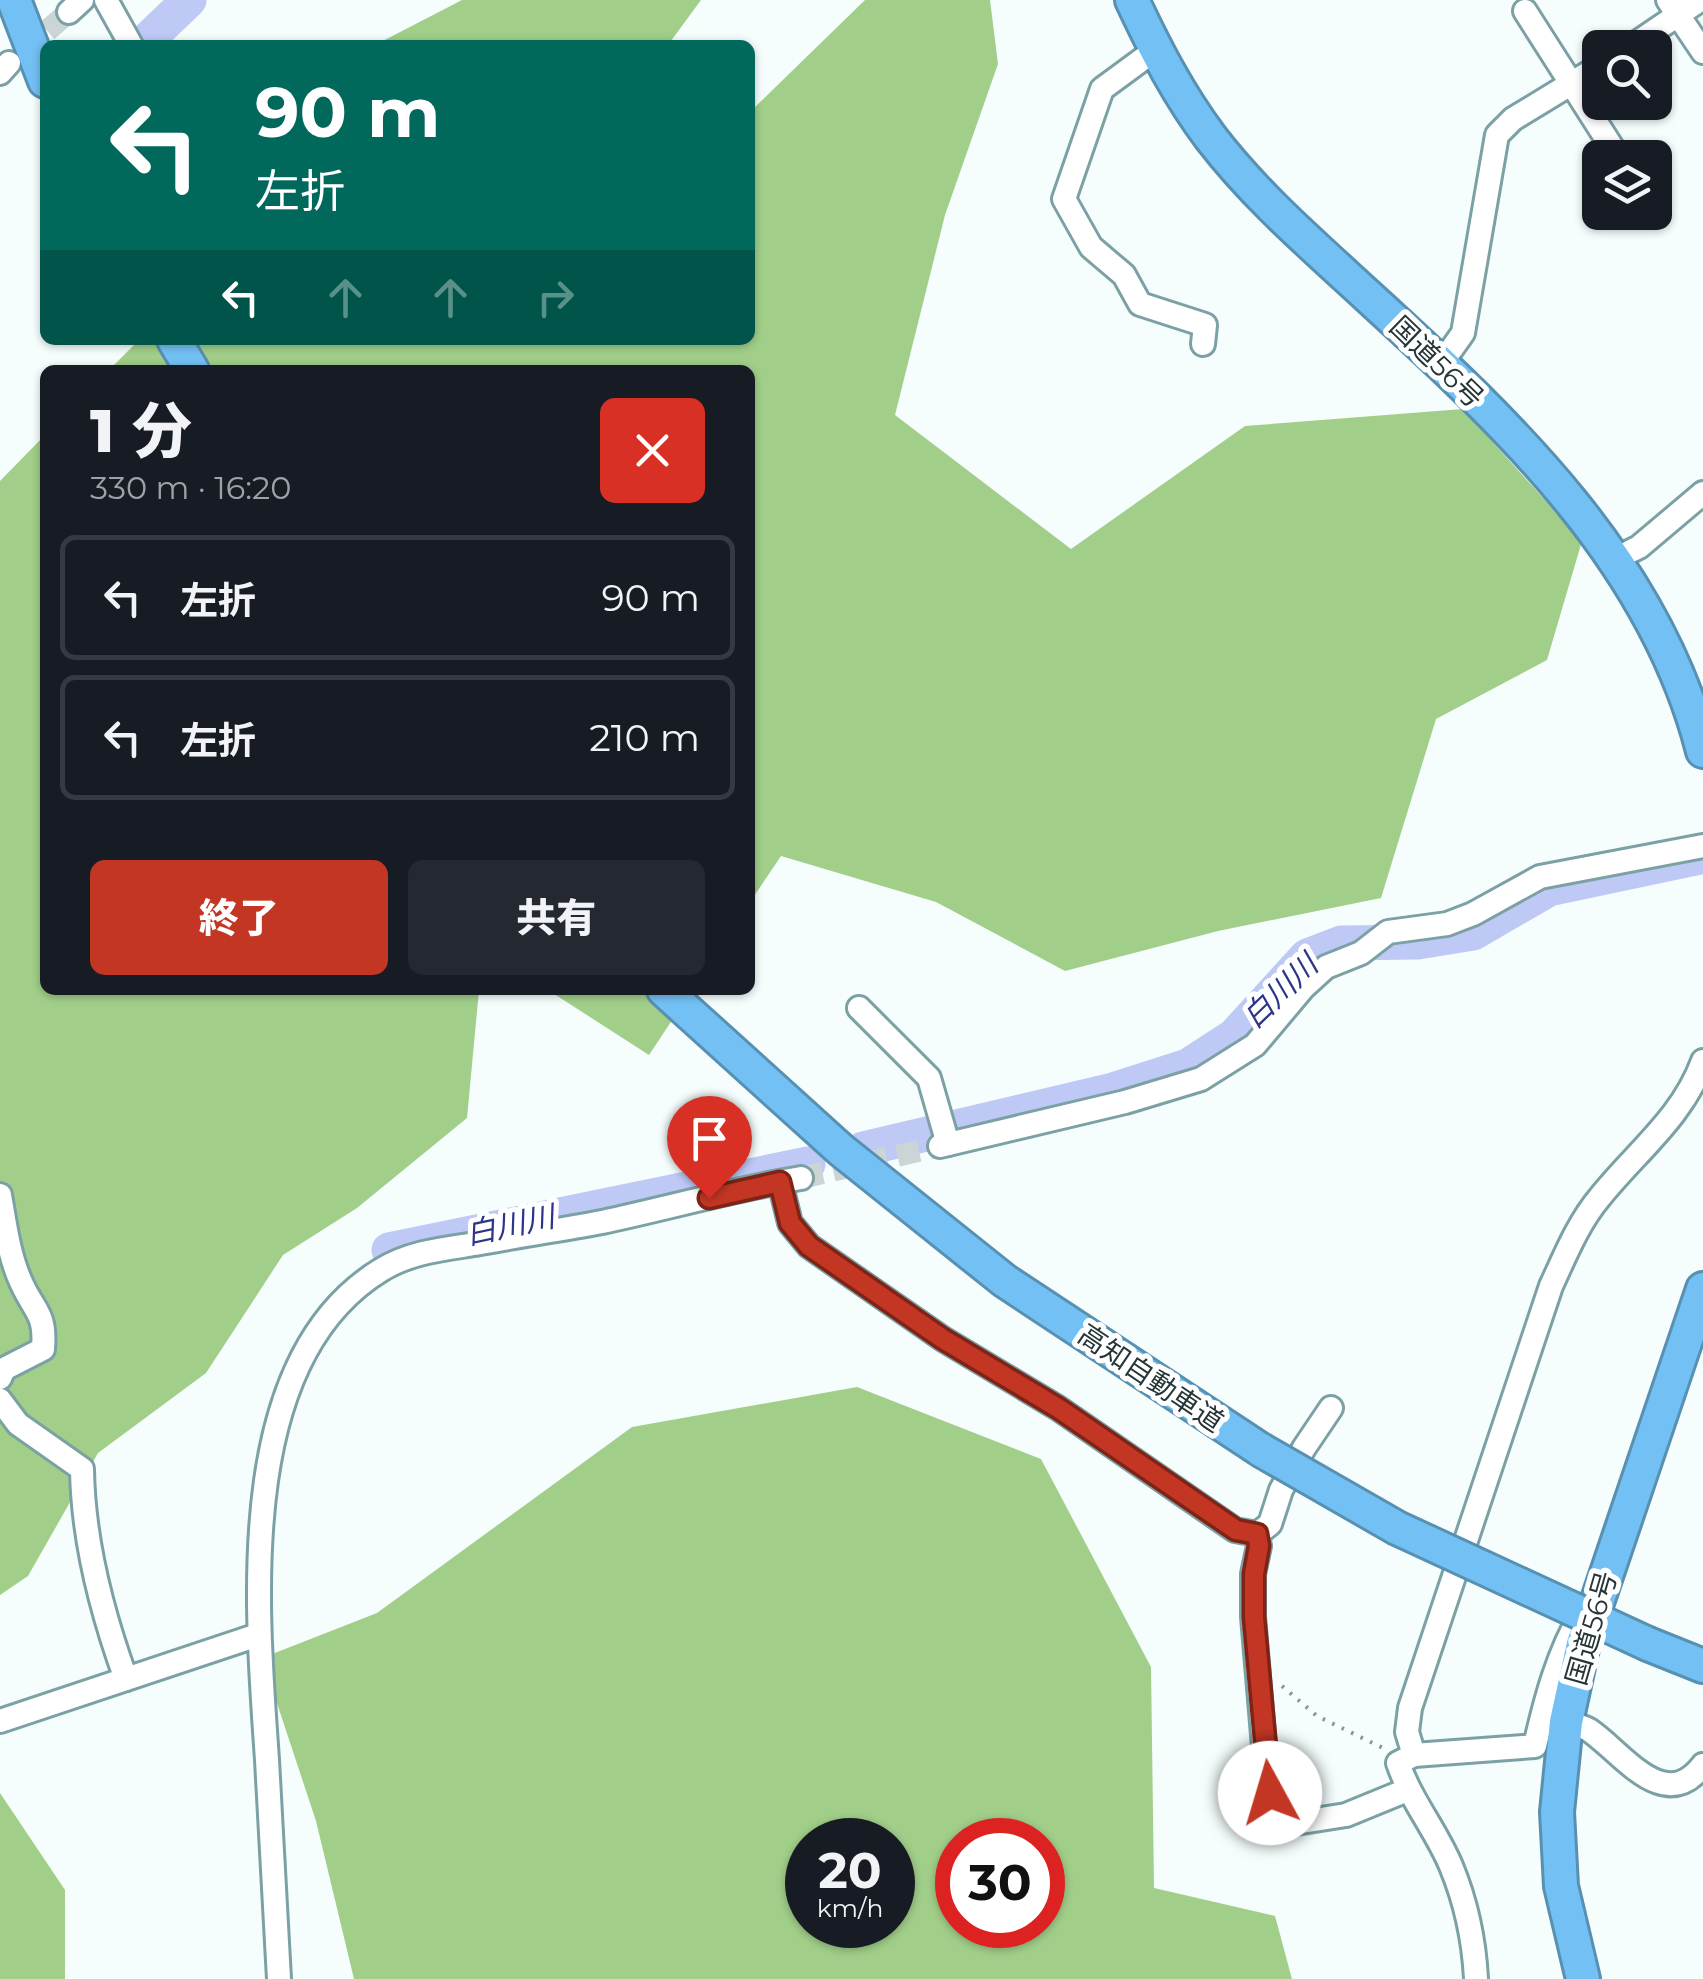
<!DOCTYPE html>
<html lang="ja">
<head>
<meta charset="utf-8">
<style>
  :root { --surface:#171b24; --page:#242831; --text:#f1f3f6; --muted:#9ea1a6; --line:#363941; --accent:#c33624 }
  body { margin:0; font-family:Montserrat,"Noto Sans JP",sans-serif; background:var(--page); color:var(--text); height:100vh; display:flex; flex-direction:column; font-size:38px; white-space:nowrap }
  * { box-sizing:border-box; margin:0 }
  p { font-size:32px; color:var(--muted) }
  .icon { flex:none; width:55px; height:55px; fill:none; stroke:currentColor; stroke-width:2; stroke-linecap:round; stroke-linejoin:round }
  .map { position:relative; flex:1; overflow:hidden }
  .side { position:absolute; left:40px; top:365px; width:715px; height:630px; display:flex; flex-direction:column; background:var(--surface); border-radius:15px; box-shadow:0 2px 8px #0004 }
  .side>* { flex:none }
  .guide { position:absolute; left:40px; top:40px; width:715px; height:305px; border-radius:15px; box-shadow:0 2px 8px #0004; background:#00695c; color:#fff; overflow:hidden }
  .controls { position:absolute; left:1582px; top:30px; display:grid; gap:20px }
  .controls a { display:grid; place-items:center; width:90px; height:90px; border-radius:15px; background:var(--surface); box-shadow:0 2px 8px #0004; font-size:50px }
  .speed { position:absolute; left:785px; top:1818px; display:flex; gap:20px; font-size:50px; font-weight:700; text-align:center }
  .speed>* { display:grid; place-content:center; width:130px; height:130px; border-radius:50%; background:var(--surface); box-shadow:0 2px 8px #0004; line-height:1 }
  .speed small { font-size:25px; font-weight:400 }
  .speed .limit { border:15px solid #d22; background:#fff; color:#111 }
  .pin { position:absolute; display:grid; place-items:center; width:85px; height:85px; color:#fff; margin:-102px -42px; border-radius:50% 50% 50% 0; rotate:-45deg; box-shadow:0 0 10px #0007 }
  .pin .icon { rotate:45deg }
  .me { position:absolute; width:110px; margin:-55px; rotate:354deg; stroke-linejoin:round; filter:drop-shadow(0 0 8px #0008) }
  .turn { display:flex; align-items:center; gap:35px; height:210px; padding:0 50px; font-size:45px }
  .turn .icon { width:130px; height:130px; stroke-width:2.5 }
  .turn b { display:block; font-size:70px; line-height:85px }
  .lanes { display:flex; align-items:center; height:95px; padding:0 50px; background:#0003; justify-content:center; gap:50px; direction:ltr }
  .lanes .off { opacity:.35 }
  .round { display:grid; place-items:center; flex:none; width:105px; height:105px; border-radius:15px; background:var(--page) }
  .head { display:flex; align-items:center; justify-content:space-between; height:170px; padding:0 50px }
  h1 { font-size:60px; font-weight:800; line-height:75px }
  .primary-button { display:flex; gap:20px; margin-top:auto; padding:20px 50px }
  .primary-button a { flex:1; height:115px; border-radius:15px; background:var(--accent); color:#fff; font-size:40px; font-weight:800; line-height:115px; text-align:center }
  .primary-button a+a { background:var(--page); color:var(--text) }
  ul { padding:0; list-style:none }
  li { display:flex; align-items:center; gap:30px; height:125px; margin:0 20px 15px; padding:0 30px; border:5px solid var(--line); border-radius:15px }
  li div { flex:1 }
  li b { display:block; font-size:38px }
  li em { font-style:normal }
  .map>svg:first-child { display:block }
</style>
</head>
<body>
<div class="map">
<svg width="1703" height="1979" viewBox="0 0 1703 1979">
  <rect width="100%" height="100%" fill="#f5fdfd"/>
  <!-- forest -->
  <g fill="#a1cf89" fill-rule="evenodd">
    <path d="M462 0H701L668 45H375Z"/>
    <path d="M865 0H990L998 64 945 215 895 415 1071 549 1245 426 1463 409 1582 541 1547 660 1436 719 1381 898 1218 931 1065 971 936 902 781 856 750 902V370H109L139 340H750V112Z"/>
    <path d="M45 435V990H479L467 1118 357 1208 283 1255 206 1373 98 1453 28 1576 0 1595V481Z"/>
    <path d="M548 990H692L649 1055Z"/>
    <path d="M857 1387 1041 1459 1151 1667 1154 1888 1275 1916 1292 1979H354L316 1821 262 1658 377 1613 632 1427ZM808 1840H892V1925H808ZM958 1840H1042V1925H958Z"/>
    <path d="M0 1793 65 1890V1979H0Z"/>
  </g>
  <g fill="none" stroke-linecap="round" stroke-linejoin="round">
    <!-- river -->
    <g stroke="#bec9f6" stroke-width="35">
      <path d="M142 45 189 0"/>
      <path d="M863 1149 1113 1090 1188 1066 1234 1036 1307 956 1341 943 1418 942 1473 933 1549 889 1700 857"/>
      <path d="M389 1250 808 1164"/>
    </g>
    <!-- minor-tunnel -->
    <g stroke="#ccd5d6" stroke-width="22" stroke-dasharray="22 11" stroke-linecap="butt">
      <path d="M22 52 69 12"/>
      <path d="M801 1178 940 1146"/>
    </g>
    <!-- minor casing -->
    <g stroke="#7ba1a5" stroke-width="28">
      <g id="minor">
        <path d="M106 0 131 45"/>
        <path d="M1668 0 1703 52"/>
        <path d="M1525 11 1615 152"/>
        <path d="M69 12 82 0"/>
        <path d="M1629 48 1700 0"/>
        <path d="M1155 50 1102 89 1064 199 1091 247 1124 275 1140 304 1205 325 1203 344"/>
        <path d="M0 73 9 63"/>
        <path d="M1441 364 1463 333 1497 135 1513 119 1600 66"/>
        <path d="M1615 559 1639 547 1703 493"/>
        <path d="M859 1008 929 1078 948 1144"/>
        <path d="M940 1146 1125 1102 1201 1079 1255 1045 1303 988 1326 967 1361 953 1388 932 1447 924 1473 914 1540 877 1703 846"/>
        <path d="M780 1182 790 1223 809 1246 943 1339 1058 1408 1235 1530 1257 1534 1270 1524 1281 1490 1304 1448 1331 1408"/>
        <path d="M0 1195C5 1224 9 1256 21 1282 34 1312 46 1312 43 1349L4 1369 0 1378"/>
        <path d="M0 1400 18 1424 82 1469C83 1541 102 1613 126 1679"/>
        <path d="M1257 1534 1259 1546 1253 1574V1617L1266 1770 1270 1793 1289 1824 1346 1815 1407 1790"/>
        <path d="M0 1721 258 1635"/>
        <path d="M1566 1722C1573 1724 1582 1726 1589 1730 1622 1752 1664 1816 1703 1765"/>
        <path d="M1414 1755 1407 1732 1410 1708 1551 1286C1565 1256 1578 1223 1600 1197 1637 1151 1682 1118 1703 1061"/>
        <path d="M279 1979C275 1906 271 1833 267 1760 257 1611 232 1361 381 1270 410 1252 443 1249 475 1244 517 1236 560 1230 602 1222 668 1208 734 1189 801 1178"/>
        <path d="M1476 1979C1474 1940 1466 1902 1451 1866 1436 1830 1411 1801 1398 1763L1414 1755 1535 1746C1546 1698 1558 1653 1583 1611"/>
      </g>
    </g>
    <!-- highway casing -->
    <g stroke="#5890b2" stroke-width="38">
      <g id="highway">
        <path d="M14 0 45 81"/>
        <path d="M1132 0C1155 49 1178 94 1211 138 1257 198 1316 248 1371 299 1510 426 1655 562 1703 751"/>
        <path d="M174 340 192 370"/>
        <path d="M664 990 841 1150 1005 1281 1261 1450"/>
        <path d="M1648 1644 1703 1666"/>
        <path d="M1583 1979 1561 1886 1557 1812 1566 1722 1583 1644 1703 1289"/>
      </g>
    </g>
    <!-- path -->
    <path stroke="#899596" stroke-width="4" stroke-dasharray="2.5 8" stroke-linecap="butt" d="M1282 1686 1317 1716 1383 1748"/>
    <!-- minor -->
    <use href="#minor" stroke="#fff" stroke-width="22"/>
    <!-- highway -->
    <use href="#highway" stroke="#73c0f4" stroke-width="32"/>
    <!-- highway-bridge casing -->
    <g stroke="#5890b2" stroke-width="38" stroke-linecap="butt">
      <path id="highway-bridge" d="M1261 1450 1397 1528 1648 1644"/>
    </g>
    <!-- highway-bridge -->
    <use href="#highway-bridge" stroke="#73c0f4" stroke-width="32"/>
  </g>
  <g fill="none" stroke-linecap="round" stroke-linejoin="round">
    <!-- route casing -->
    <g stroke="#7f2317" stroke-width="25">
      <path id="route" d="M709 1198 780 1182 790 1223 809 1246 943 1339 1058 1408 1236 1530 1257 1534 1259 1546 1254 1574V1617L1270 1793"/>
    </g>
    <!-- route -->
    <use href="#route" stroke="#c33624" stroke-width="18"/>
  </g>
  <g text-anchor="middle" dominant-baseline="central" stroke-width="10" stroke-linejoin="round" paint-order="stroke">
    <!-- street labels -->
    <g font-size="28" fill="#263638" stroke="#fff">
      <text transform="translate(1437 362) rotate(44)">国道56号</text>
      <text transform="translate(1151 1378) rotate(34)">高知自動車道</text>
      <text transform="translate(1591 1628) rotate(-74)">国道56号</text>
    </g>
    <!-- water labels -->
    <g font-size="30" font-style="italic" fill="#2e3589" stroke="#fff">
      <text transform="translate(1280 991) rotate(-44)">白川川</text>
      <text transform="translate(510 1225) rotate(-12)">白川川</text>
    </g>
  </g>
</svg>
<div class="controls">
<a><svg class="icon" aria-label="search" viewBox="0 0 24 24"><circle cx="10" cy="10" r="6"/><path d="M15 15l6 6"/></svg></a>
<a><svg class="icon" aria-label="layers" viewBox="0 0 24 24"><path d="M12 4l9 5-9 5-9-5zM3 14l9 5 9-5"/></svg></a>
</div>
<div class="speed"><div>20<small>km/h</small></div><div class="limit">30</div></div>
<div class="pin" style="left:709px;top:1198px;background:#d93025"><svg class="icon" aria-label="arrive" viewBox="0 0 24 24"><path d="M6 21V4h12l-3 4 3 4H6"/></svg></div>
<svg class="me" style="left:1270px;top:1793px" viewBox="-20 -20 40 40"><circle r="19" fill="#fff"/><path d="M0-13L10 11 0 6-10 11z" fill="#c33624"/></svg>
<div class="guide">
<div class="turn"><svg class="icon" aria-label="left" viewBox="0 0 24 24"><path d="M17 20v-9H6M10 6l-5 5 5 5"/></svg><div><b>90 m</b>左折</div></div>
<div class="lanes"><svg class="icon" aria-label="left" viewBox="0 0 24 24"><path d="M17 20v-9H6M10 6l-5 5 5 5"/></svg><svg class="icon off" aria-label="ahead" viewBox="0 0 24 24"><path d="M12 20V5M6 11l6-6 6 6"/></svg><svg class="icon off" aria-label="ahead" viewBox="0 0 24 24"><path d="M12 20V5M6 11l6-6 6 6"/></svg><svg class="icon off" aria-label="right" viewBox="0 0 24 24"><path d="M7 20v-9h11M14 6l5 5-5 5"/></svg></div>
</div>
<section class="side">
<div class="head"><div><h1>1 分</h1><p>330 m · 16:20</p></div><a class="round" style="background:#d93025;color:#fff"><svg class="icon" aria-label="close" viewBox="0 0 24 24"><path d="M6 6l12 12M18 6L6 18"/></svg></a></div>
<ul>
<li><svg class="icon" aria-label="left" viewBox="0 0 24 24"><path d="M17 20v-9H6M10 6l-5 5 5 5"/></svg><div><b>左折</b></div><em>90 m</em></li>
<li><svg class="icon" aria-label="left" viewBox="0 0 24 24"><path d="M17 20v-9H6M10 6l-5 5 5 5"/></svg><div><b>左折</b></div><em>210 m</em></li>
</ul>
<div class="primary-button"><a>終了</a><a>共有</a></div>
</section>
</div>
</body>
</html>
